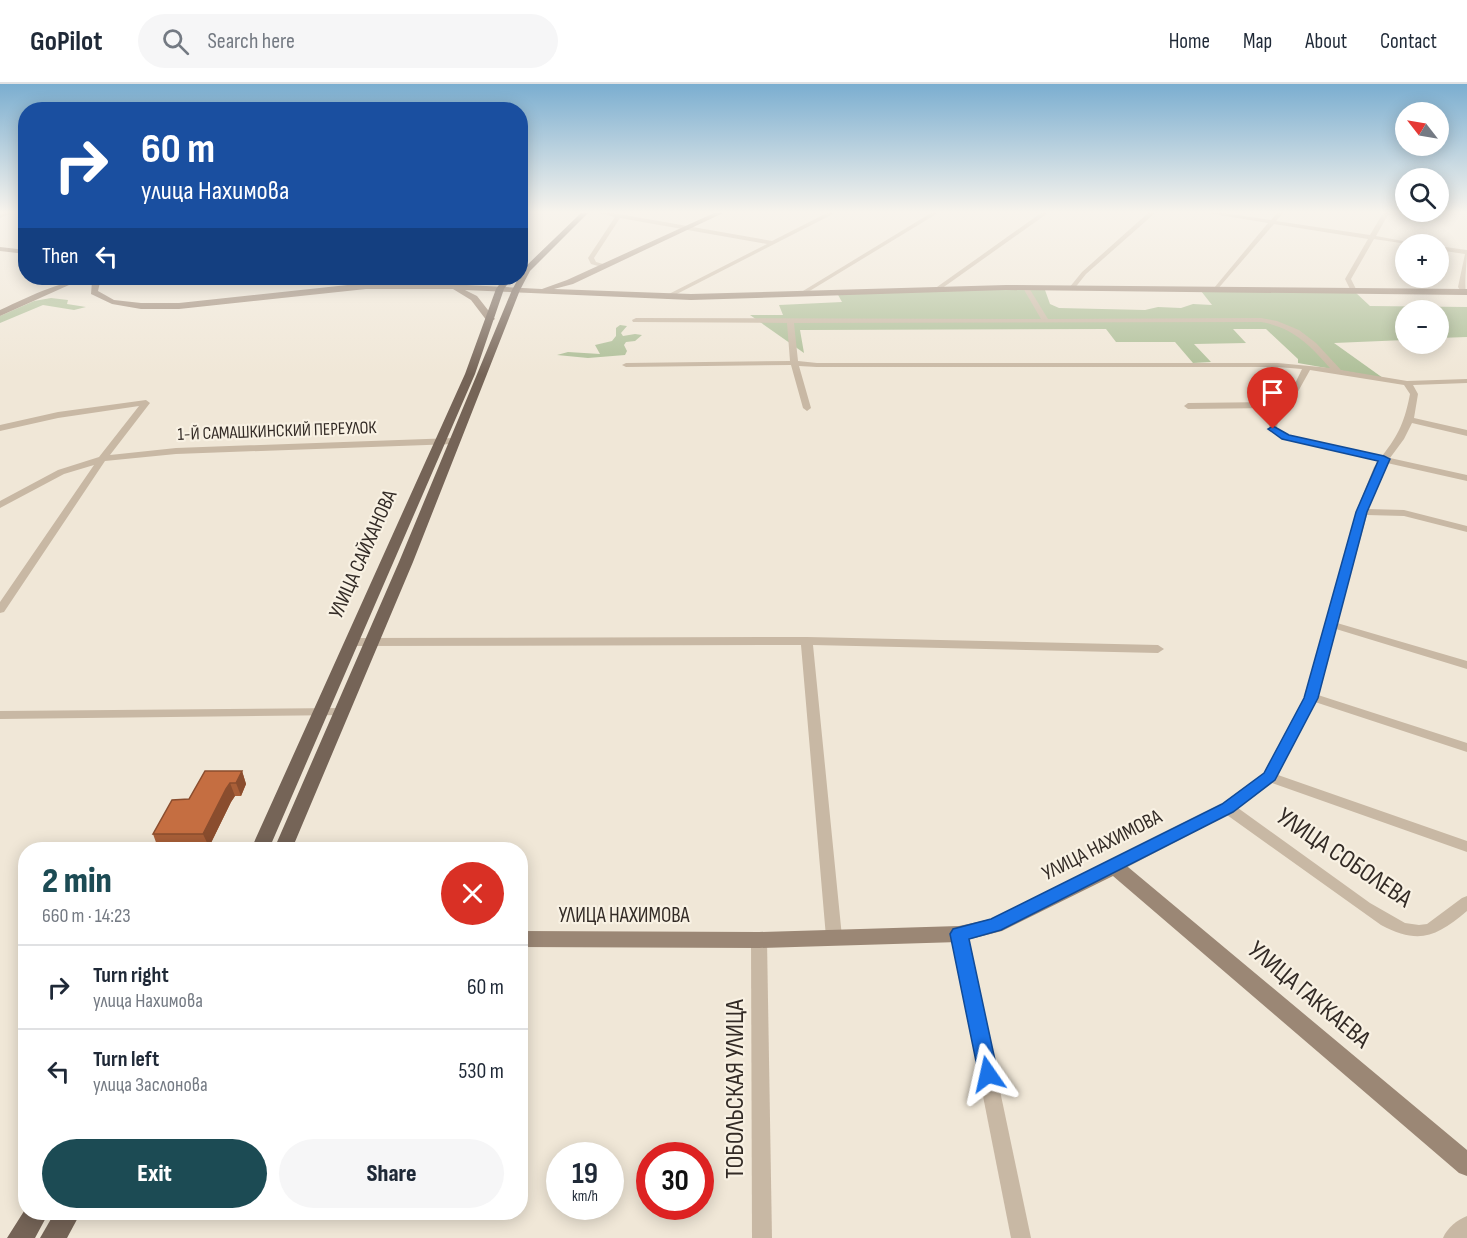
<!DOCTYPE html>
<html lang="en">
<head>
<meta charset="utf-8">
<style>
  :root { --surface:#fff; --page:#f6f6f7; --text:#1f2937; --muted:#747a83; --line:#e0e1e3; --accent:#1c4b54 }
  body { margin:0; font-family:"Sofia Sans Condensed",sans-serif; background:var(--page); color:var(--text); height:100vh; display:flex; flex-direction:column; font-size:22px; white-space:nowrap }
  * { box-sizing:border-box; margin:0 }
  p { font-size:20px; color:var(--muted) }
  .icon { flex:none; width:33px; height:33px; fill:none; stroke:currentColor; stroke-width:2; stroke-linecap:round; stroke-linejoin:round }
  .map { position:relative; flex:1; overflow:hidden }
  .sheet { position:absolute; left:18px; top:758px; width:510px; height:378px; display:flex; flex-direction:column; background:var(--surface); border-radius:24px; box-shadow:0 3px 15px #0003 }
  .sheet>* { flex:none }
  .top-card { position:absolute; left:18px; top:18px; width:510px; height:183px; border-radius:24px; box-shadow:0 3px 15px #0003; background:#1a4fa0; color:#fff; overflow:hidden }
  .needle { width:39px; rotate:301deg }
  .tools { position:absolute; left:1395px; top:18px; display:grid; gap:12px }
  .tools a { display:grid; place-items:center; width:54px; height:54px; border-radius:50%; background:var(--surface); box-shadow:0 3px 15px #0003; font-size:30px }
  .speed { position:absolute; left:546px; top:1058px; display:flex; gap:12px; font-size:30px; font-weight:700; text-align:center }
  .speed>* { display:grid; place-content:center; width:78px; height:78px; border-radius:50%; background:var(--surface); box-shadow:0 3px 15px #0003; line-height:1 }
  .speed small { font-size:15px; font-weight:400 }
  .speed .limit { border:9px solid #d22; background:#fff; color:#111 }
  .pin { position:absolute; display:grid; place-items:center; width:51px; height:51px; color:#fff; margin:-62px -26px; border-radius:50% 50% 50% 0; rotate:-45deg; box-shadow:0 0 6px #0007 }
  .pin .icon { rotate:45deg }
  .me { position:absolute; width:66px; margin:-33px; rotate:349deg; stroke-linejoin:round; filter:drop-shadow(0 0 4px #0008) }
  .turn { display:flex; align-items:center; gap:21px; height:126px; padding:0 24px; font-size:27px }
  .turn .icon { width:78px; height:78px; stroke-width:2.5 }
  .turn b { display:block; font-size:42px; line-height:51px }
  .then { display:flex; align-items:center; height:57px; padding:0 24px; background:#0003; gap:12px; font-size:22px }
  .round { display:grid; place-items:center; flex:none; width:63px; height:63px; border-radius:32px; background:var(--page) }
  .headline { display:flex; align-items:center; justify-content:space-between; height:102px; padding:0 24px }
  h1 { font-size:36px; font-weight:800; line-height:45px; color:var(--accent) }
  .primary-button { display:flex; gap:12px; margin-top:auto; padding:12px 24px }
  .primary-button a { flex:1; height:69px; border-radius:36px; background:var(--accent); color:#fff; font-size:24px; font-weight:800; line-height:69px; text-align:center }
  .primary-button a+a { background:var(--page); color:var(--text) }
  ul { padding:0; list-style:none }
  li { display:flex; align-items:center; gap:18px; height:84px; padding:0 24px; border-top:2px solid var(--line) }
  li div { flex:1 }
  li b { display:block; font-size:22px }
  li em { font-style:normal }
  header { display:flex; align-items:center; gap:36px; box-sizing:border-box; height:84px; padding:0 30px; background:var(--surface); border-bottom:2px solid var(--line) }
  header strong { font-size:28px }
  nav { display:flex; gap:33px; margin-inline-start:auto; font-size:21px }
  .search { width:420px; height:54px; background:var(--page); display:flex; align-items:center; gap:15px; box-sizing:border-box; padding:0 21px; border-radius:33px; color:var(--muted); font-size:22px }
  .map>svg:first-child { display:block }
</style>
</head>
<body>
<header>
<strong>GoPilot</strong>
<div class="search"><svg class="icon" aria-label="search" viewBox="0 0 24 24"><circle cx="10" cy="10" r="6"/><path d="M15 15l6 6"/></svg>Search here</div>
<nav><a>Home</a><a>Map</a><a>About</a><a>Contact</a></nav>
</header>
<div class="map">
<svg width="1467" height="1154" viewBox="0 0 1467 1154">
  <rect width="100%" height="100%" fill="#f0e7d7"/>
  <!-- green -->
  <g fill="#aebf98">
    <path d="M942 205 1045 206 1050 220 1059 224 1145 226 1158 223 1181 224 1193 220 1212 221 1201 207 1355 208 1370 222 1467 223V253L1439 254 1438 226H1406L1405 256 1334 259 1383 294 1298 279V275L1266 245H1233L1246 259 1194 260 1211 278 1193 279 1175 258H1116L1106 245 800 246 804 269 750 231H783L779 221 842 218 837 209Z"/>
    <path d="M51 214 68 216 67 220 86 223 74 226 43 221 0 239V232L34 217Z"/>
    <path d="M620 241 627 242 621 249 623 252 635 250 642 251 635 257 626 258 624 261 627 267 625 271 588 274 557 271 568 268 600 270 595 261 612 257 616 252V244Z"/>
  </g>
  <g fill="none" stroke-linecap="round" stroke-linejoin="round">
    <!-- street -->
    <g fill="#c8b8a4" fill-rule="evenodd">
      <path d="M10 129 9 130 0 134V130Z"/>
      <path d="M599 129H613L772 157 827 129H835L667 215 664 213 665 212 767 160 620 134 594 174 596 178 607 181 608 182 605 184 591 180 588 174 615 133Z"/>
      <path d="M931 129H938L803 211 798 210Z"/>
      <path d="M1041 129H1048L941 205H937V203Z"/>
      <path d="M1148 129H1155L1086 190 1074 205H1070L1069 204 1082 188Z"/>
      <path d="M1207 129H1223L1271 136 1277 129H1283L1276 137 1370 151 1383 129H1389L1376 152 1419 160H1407L1374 155 1351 195 1357 207 1354 209 1351 207 1345 195 1368 155 1274 140 1216 207 1213 205 1214 204 1268 139Z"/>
      <path d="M1438 162 1467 166C1467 180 1464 197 1466 209H1462L1458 203 1465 170 1438 166Z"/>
      <path d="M1026 202 1029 204 1048 235 1261 234 1277 237 1299 246 1316 259 1341 286 1407 297 1467 295V299L1413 301 1418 310 1414 334 1467 346V352L1412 339 1404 355 1390 374 1467 391V397L1387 379 1372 412 1368 425 1404 426 1467 442V448L1404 432 1367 431 1337 539 1467 577V585L1336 545 1318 611 1467 659V668L1315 618 1278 691 1467 757V768L1272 699 1238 724 1370 819 1405 839 1419 841 1427 840 1462 814 1467 812V827C1436 853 1419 861 1381 841L1227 731 1120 787 1115 789 1110 787 1108 783 1110 779 1223 720 1265 690 1305 613 1356 428 1374 383 1379 377 1283 355 1269 345 1271 324 1188 325 1184 322 1188 319 1275 318 1290 310 1302 285 1278 283H817L799 282 811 324 807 327 803 324 791 281 626 283 622 281 626 279 790 277 787 239 633 238 632 236 636 234 1041 235 1023 204ZM1261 238C1292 243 1310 261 1330 284L1278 279H817L798 277 794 239ZM1310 286 1404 301 1410 310C1405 336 1399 351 1382 372L1289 351 1277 344 1280 322 1295 313Z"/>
      <path d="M146 316 150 319 110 371 176 364 454 354 458 357 454 360 176 370 105 377 4 528 0 529V518L94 381 64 390 0 424V417L58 386 99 373 139 322 58 334 0 347V341L58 328Z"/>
      <path d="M807 553 1158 561 1164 565 1158 569 813 561 842 853 840 857 834 859 828 857 826 853 801 561 353 562 347 558 353 554Z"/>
      <path d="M342 624 346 625 348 628 346 631 0 635V627Z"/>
      <path d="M959 844 965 846 967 850 1031 1154H1011L951 850 953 846Z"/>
      <path d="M759 850 765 852 767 856 772 1154H752L751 856 753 852Z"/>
      <path d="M1467 1132V1154H1443C1447 1144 1457 1136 1467 1132Z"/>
    </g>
    <!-- secondary -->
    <g fill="#9b8775" fill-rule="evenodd">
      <path d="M714 129H723L573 200 554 205 691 210 1006 201 1467 205V211L1006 206 691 216 465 206 477 212 495 235 490 238 487 237 471 216 453 205H366L179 225H141L112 220 91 210 92 197 69 201 0 232V226C33 211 64 194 101 194L98 207 114 216 141 219H179L366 199 447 200 542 205 567 196Z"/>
      <path d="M0 163 26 166V170L0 167Z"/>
      <path d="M520 174H525L526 176 520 179Z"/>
      <path d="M1115 776 1122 778 1467 1066V1092L1459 1089 1113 792 1002 847 959 858 759 864 520 863V847L759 848 959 842 991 835Z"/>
    </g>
    <!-- primary -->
    <g fill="#756457" fill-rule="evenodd">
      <path d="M581 129H588L530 187 520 206 413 478 292 765H274L399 478 512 206 524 184Z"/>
      <path d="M504 194H512L504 205 475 290 269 765H251L465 290 496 205Z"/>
      <path d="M26 1124V1128H49L35 1154H7Z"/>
      <path d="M55 1128H81L67 1154H40Z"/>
    </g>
  </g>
  <!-- wall -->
  <path fill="#a95f38" d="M242 687 246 700 241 712H235L231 718 209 763 158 764 153 750 189 715Z"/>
  <!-- shaded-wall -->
  <g fill="#8a4d2e">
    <path d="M242 687 246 700 241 712 236 699Z"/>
    <path d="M230 699 235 712 231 718 209 763 203 750 226 705Z"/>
  </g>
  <!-- building -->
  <path fill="#c56e41" stroke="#8a4d2e" stroke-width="1.5" d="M205 687H242L236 699H230L226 705 203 750H153L172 716 189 715Z"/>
  <!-- sky -->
  <linearGradient id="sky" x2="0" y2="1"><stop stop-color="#7baed0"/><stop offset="0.44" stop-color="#f8f4ed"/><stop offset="1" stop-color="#f8f4ed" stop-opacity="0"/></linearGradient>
  <rect width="1467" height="291" fill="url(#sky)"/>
  <!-- route -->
  <path fill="#1a73e8" stroke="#114b97" stroke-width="1.5" d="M1273 342 1289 351 1384 372 1390 375 1367 428 1318 614 1275 696 1233 728 1001 846 969 855 998 990 995 997 988 999 980 997 950 850 953 845 991 835 1222 720 1264 689 1304 614 1356 428 1378 377 1282 355 1268 345Z"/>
  <g text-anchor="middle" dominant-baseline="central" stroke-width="4.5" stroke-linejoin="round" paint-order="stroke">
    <!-- far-street labels -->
    <g font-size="18" fill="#332b26" stroke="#f8f1e3">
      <text transform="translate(277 347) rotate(-2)">1-Й САМАШКИНСКИЙ ПЕРЕУЛОК</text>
    </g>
    <!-- street labels -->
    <g font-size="21" fill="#332b26" stroke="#f8f1e3">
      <text transform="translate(363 470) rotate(-66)">УЛИЦА САЙХАНОВА</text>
      <text transform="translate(1102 761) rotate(-27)">УЛИЦА НАХИМОВА</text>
      <text x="624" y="831">УЛИЦА НАХИМОВА</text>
    </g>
    <!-- near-street labels -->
    <g font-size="26" fill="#332b26" stroke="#f8f1e3">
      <text transform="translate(1344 774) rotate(34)">УЛИЦА СОБОЛЕВА</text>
      <text transform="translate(1309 911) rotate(40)">УЛИЦА ГАККАЕВА</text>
      <text transform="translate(735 1005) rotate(-90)">ТОБОЛЬСКАЯ УЛИЦА</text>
    </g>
  </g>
</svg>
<div class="tools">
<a><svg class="needle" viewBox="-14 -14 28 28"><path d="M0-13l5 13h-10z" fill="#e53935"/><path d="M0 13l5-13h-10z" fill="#747a83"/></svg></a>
<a><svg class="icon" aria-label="search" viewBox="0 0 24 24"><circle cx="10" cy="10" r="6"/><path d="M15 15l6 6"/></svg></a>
<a>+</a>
<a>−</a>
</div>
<div class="speed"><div>19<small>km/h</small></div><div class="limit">30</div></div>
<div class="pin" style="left:1273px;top:345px;background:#d93025"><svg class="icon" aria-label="arrive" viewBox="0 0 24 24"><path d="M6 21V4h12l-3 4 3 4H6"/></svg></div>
<svg class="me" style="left:988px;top:990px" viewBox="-20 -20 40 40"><path d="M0-17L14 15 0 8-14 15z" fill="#1a73e8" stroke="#fff" stroke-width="4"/></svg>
<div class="top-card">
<div class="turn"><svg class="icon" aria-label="right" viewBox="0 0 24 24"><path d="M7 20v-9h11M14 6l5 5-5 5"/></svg><div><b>60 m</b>улица Нахимова</div></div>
<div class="then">Then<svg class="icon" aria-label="left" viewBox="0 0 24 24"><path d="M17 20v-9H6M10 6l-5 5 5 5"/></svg></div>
</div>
<section class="sheet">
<div class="headline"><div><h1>2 min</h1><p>660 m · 14:23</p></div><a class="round" style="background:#d93025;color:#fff"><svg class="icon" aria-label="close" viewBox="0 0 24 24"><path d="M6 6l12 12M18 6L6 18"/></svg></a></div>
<ul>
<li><svg class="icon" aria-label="right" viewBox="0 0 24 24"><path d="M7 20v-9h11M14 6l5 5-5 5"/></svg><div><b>Turn right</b><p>улица Нахимова</p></div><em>60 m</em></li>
<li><svg class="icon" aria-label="left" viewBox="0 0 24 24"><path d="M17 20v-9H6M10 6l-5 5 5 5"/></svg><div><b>Turn left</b><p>улица Заслонова</p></div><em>530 m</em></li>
</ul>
<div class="primary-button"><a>Exit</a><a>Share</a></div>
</section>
</div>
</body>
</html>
